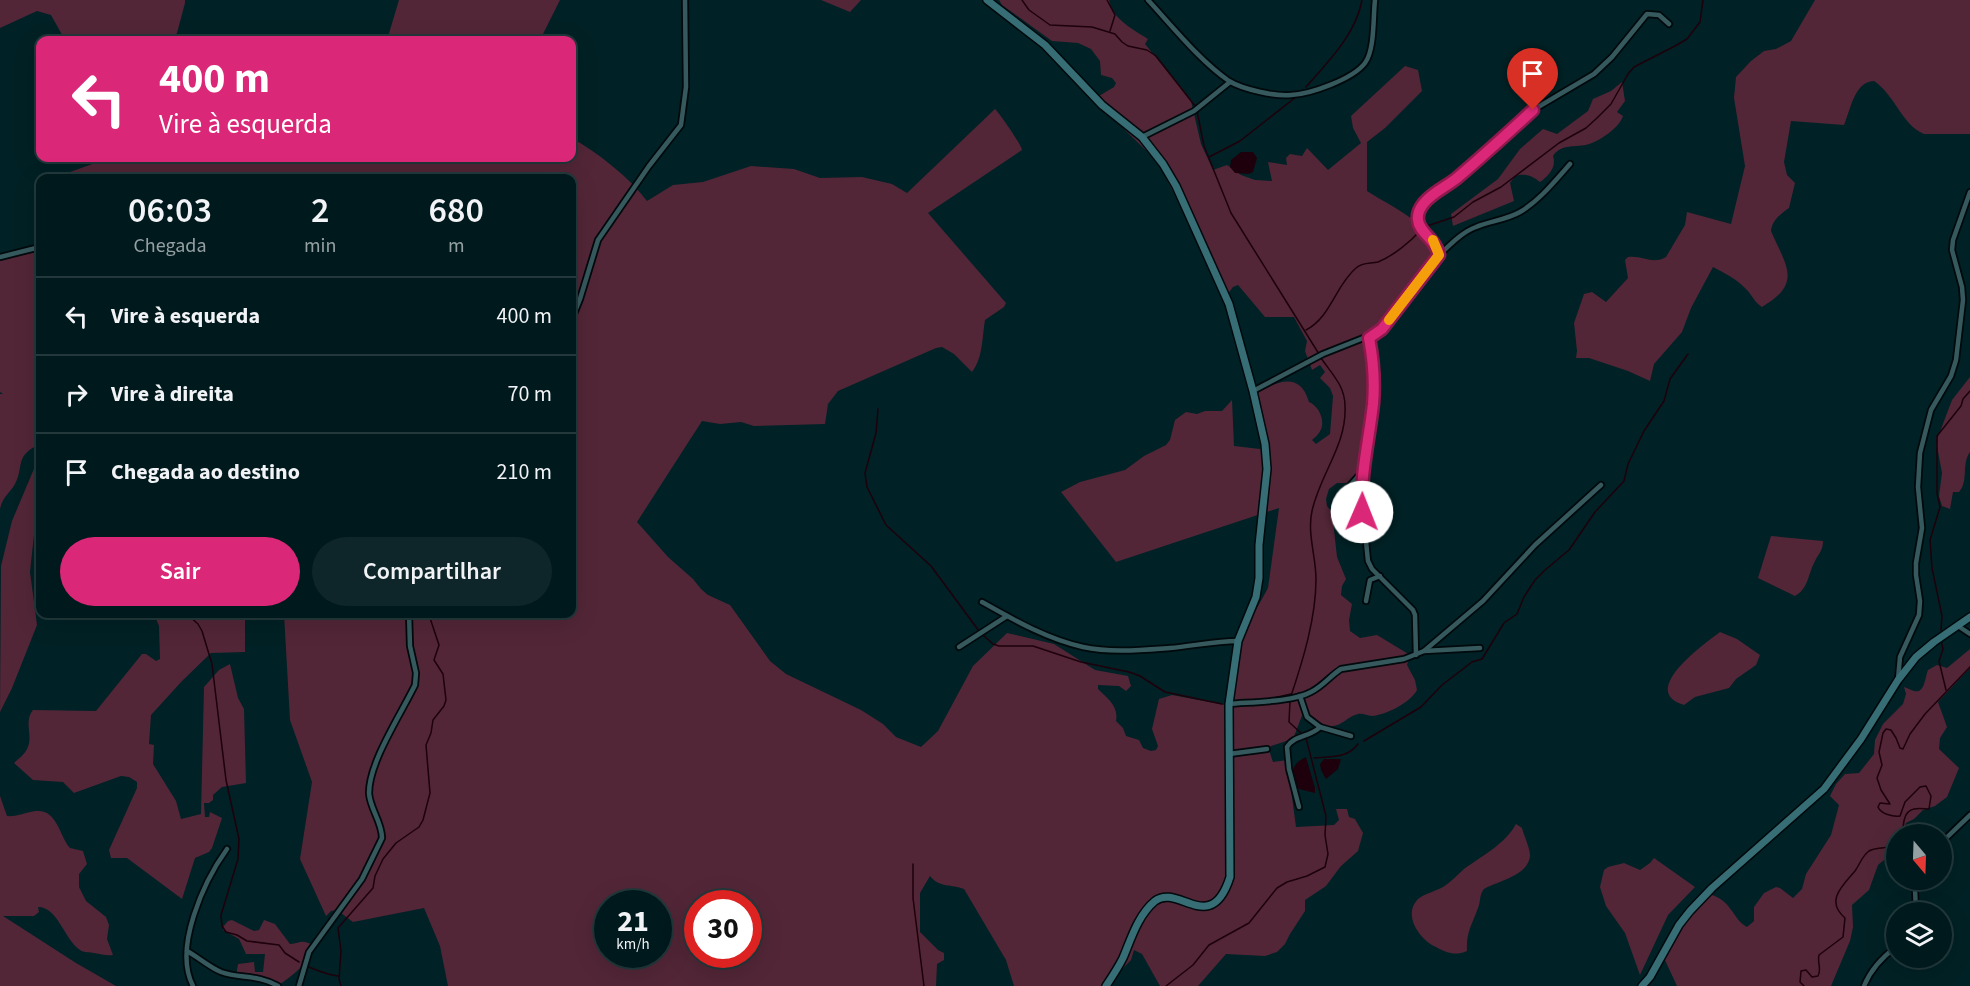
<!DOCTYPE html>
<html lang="pt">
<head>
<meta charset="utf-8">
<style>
  :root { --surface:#00191c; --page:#0e2629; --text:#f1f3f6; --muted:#95a0a3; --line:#22383b; --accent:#db2777 }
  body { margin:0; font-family:"Source Sans 3",sans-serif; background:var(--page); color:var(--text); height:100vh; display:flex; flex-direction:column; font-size:22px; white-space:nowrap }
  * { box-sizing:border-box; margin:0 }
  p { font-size:20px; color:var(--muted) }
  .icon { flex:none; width:33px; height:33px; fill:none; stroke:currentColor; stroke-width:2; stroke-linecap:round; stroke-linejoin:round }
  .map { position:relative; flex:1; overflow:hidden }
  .drawer { position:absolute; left:36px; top:174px; width:540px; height:444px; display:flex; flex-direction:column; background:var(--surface); border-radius:12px; box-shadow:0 6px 24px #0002,0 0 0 2px var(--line) }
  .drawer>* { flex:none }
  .guide { position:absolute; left:36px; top:36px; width:540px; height:126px; border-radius:12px; box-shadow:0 6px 24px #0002,0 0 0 2px var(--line); background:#db2777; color:#fff; overflow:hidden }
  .needle { width:39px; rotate:161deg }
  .buttons { position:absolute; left:1886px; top:824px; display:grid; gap:12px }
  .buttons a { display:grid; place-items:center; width:66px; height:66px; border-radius:50%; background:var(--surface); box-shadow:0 6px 24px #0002,0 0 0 2px var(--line); font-size:30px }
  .speed { position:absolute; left:594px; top:890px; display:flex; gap:12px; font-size:30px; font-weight:700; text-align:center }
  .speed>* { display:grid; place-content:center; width:78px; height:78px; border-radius:50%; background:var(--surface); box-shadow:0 6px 24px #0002,0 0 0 2px var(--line); line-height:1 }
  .speed small { font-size:15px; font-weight:400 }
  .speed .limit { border:9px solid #d22; background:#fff; color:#111 }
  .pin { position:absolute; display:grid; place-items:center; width:51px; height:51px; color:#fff; margin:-62px -26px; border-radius:50% 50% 50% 0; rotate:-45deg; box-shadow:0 0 6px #0007 }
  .pin .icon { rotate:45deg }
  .me { position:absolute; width:66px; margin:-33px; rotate:1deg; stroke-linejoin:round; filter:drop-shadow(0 0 4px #0008) }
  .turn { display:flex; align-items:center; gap:21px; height:126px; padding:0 24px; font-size:27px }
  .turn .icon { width:78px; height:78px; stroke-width:2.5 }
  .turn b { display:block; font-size:42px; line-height:51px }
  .eta { display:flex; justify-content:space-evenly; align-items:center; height:102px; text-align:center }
  .eta b { font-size:36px; font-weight:600; line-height:42px }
  .cta { display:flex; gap:12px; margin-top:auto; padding:12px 24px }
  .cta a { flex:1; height:69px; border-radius:36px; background:var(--accent); color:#fff; font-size:24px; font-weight:600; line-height:69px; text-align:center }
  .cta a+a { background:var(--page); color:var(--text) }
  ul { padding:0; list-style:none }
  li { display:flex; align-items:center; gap:18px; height:78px; padding:0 24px; border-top:2px solid var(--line) }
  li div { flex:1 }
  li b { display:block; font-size:22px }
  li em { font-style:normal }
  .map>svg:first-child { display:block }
</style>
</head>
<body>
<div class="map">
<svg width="1970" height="986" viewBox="0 0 1970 986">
  <rect width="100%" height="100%" fill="#002125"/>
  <!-- green -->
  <g fill="#522637" fill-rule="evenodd">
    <path d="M0 0H185V3L177 33 170 40H65L51 15 37 11 0 28Z"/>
    <path d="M399 0H560L540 40H387Z"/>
    <path d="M821 0H861L850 12Z"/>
    <path d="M999 0H1109C1112 19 1134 30 1148 39L1145 44 1191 101 1201 144 1213 170 1227 165 1241 175 1255 180 1272 181 1268 162 1287 165 1286 158 1290 154 1302 156 1307 148 1328 170 1361 143 1353 128 1351 116 1405 66 1418 70 1422 91 1385 128 1367 142V191C1398 211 1422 217 1436 253L1407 300 1377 336 1378 384 1376 399 1365 424 1356 483H1337L1329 489 1326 499 1327 506 1332 512 1337 557 1346 579 1342 586 1341 595 1352 604 1349 620 1350 631 1360 638 1377 635 1410 655 1407 665 1415 680 1417 690C1411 702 1386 715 1372 716 1367 716 1363 713 1358 714 1346 717 1341 728 1328 726 1317 724 1312 714 1303 713L1293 739 1271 746 1269 750 1273 762 1287 760 1296 827 1334 825 1339 820 1336 809H1347L1349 817 1355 819 1363 833 1358 851 1341 866 1326 886 1305 900V911L1290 934 1285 944 1277 952 1265 956 1226 954 1198 986H1160L1142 954 1134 950 1131 960 1119 972 1110 986H1014L1006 960 964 889C952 884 939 888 930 876L920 893V932L938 950 944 953V960L937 964 936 986H448L440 946 424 908 353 922 337 910 331 911 326 916 300 859 312 782 290 720 284 614H572V178H62L70 172 109 158H572V138C599 154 628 176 647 201L673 185 703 182 751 166 794 169 820 178 862 177 892 184 907 193 995 109C1000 114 1021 144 1022 150L928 213 1006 303 1004 307 985 320C982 338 983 358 972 372L954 354 942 347 936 348 838 391 828 404 825 424 754 426 741 422 720 424 702 421 637 522 668 557 693 579 701 589 708 595 730 605 770 661 786 674 861 710 883 724 896 737 921 747 938 731 973 666 1007 633 1054 644 1095 670 1128 676 1131 686 1126 691 1119 686 1098 685V689C1107 698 1119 706 1116 721L1123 728 1126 736 1139 740 1143 748 1151 751 1156 750 1158 746 1152 729 1159 699 1172 695 1225 705 1236 646 1268 588 1279 508 1116 562 1061 492 1080 482 1125 470 1144 456 1166 445 1170 440 1175 420 1186 412 1197 414 1205 411H1222L1232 400 1234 446 1260 449 1263 447 1251 395C1274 384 1299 368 1309 402 1319 406 1327 422 1319 433 1317 436 1314 438 1312 440L1316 444 1330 434 1333 396 1330 388 1320 378 1325 372 1320 365 1312 370 1305 351 1307 341 1294 317H1265L1238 285 1233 287 1227 295 1157 161 1098 104 1099 96 1114 87 1116 83 1112 78 1101 75 1100 61 1091 49 1078 43 1052 41 1002 5ZM608 903H658V954H608ZM698 903H748V954H698Z"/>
    <path d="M1815 0H1970V134H1924C1902 125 1895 95 1874 81 1854 82 1851 109 1844 125L1791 121 1784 162 1787 175 1795 183 1789 208C1781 214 1772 220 1771 231 1786 266 1803 283 1762 307 1755 303 1752 295 1746 289 1737 279 1724 273 1713 267L1691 308 1682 332 1654 364 1650 381 1628 371 1589 358H1576L1577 351 1574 323 1584 294 1592 292 1606 302 1628 278 1625 260 1628 257C1642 255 1653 265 1666 257L1685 225 1687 212 1731 224 1745 166 1734 98 1736 77 1751 61 1764 51 1776 49 1791 41Z"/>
    <path d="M1622 82 1625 101 1617 112 1623 116C1619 128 1601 140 1589 144 1576 148 1561 143 1553 156 1557 167 1548 176 1540 182 1532 176 1526 173 1515 176L1510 183 1514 201 1453 226 1451 214 1498 179 1520 149 1543 129 1557 134 1588 111 1593 99 1611 91Z"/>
    <path d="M40 248V511L35 525 30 572 37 625 12 688 0 712 1 566 12 521 39 457 36 446C15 457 24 467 15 484 9 494 3 496 0 509V394H3L0 392V259Z"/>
    <path d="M1970 377V452C1961 464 1969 481 1959 492H1953L1950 509 1942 506 1939 496 1942 473 1937 446 1938 437 1952 400Z"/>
    <path d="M1771 536 1823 541C1823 551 1818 554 1814 563 1808 575 1808 589 1795 596L1758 578Z"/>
    <path d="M154 614H245V652L211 653 182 681 151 715 149 744 154 745 153 764 176 801 181 819 201 814 204 687 219 670 230 664 238 698 244 709 246 783 222 787 213 795V800L209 803H204L205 817H209L210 812 222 818 212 848 209 852 195 858 182 899 127 858H111L109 850 137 788V782L129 777 121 776 74 793 63 782 33 780 14 763C18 759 25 754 27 749 34 736 23 722 33 710L96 711 142 654H146L156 661 160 659 159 626Z"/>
    <path d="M1720 632 1737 639 1760 655 1756 665 1736 679 1729 688 1695 697 1684 705C1638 691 1704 644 1720 632Z"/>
    <path d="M1970 649V668L1938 702 1947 727 1940 738 1939 749 1959 768 1947 797 1935 806 1923 810 1914 819 1906 823 1905 826 1908 834H1896V850L1878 865 1869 890 1852 905 1853 927 1850 941 1831 986H1677L1664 958 1687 919 1708 894C1732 899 1732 919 1747 927L1754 921V907L1764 893 1776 887 1780 888 1793 898 1802 889 1806 874 1831 835 1839 805 1830 796 1836 784 1845 774 1859 773 1874 754 1875 740 1883 724 1903 704 1906 694 1904 687C1908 688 1910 690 1914 691 1925 694 1925 677 1928 670L1937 665 1947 668Z"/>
    <path d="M0 796 7 816C17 817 26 812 36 811 57 809 59 835 70 848L83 851 87 864 79 874V887L86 901 106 917 109 925 107 939 113 955C106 956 101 954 94 953 90 952 84 953 80 950 64 939 58 907 38 907L39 912 34 916H3L76 963 116 986H0Z"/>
    <path d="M1516 824 1522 828C1524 836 1530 848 1530 856 1528 876 1498 881 1484 889 1479 895 1481 901 1478 908 1472 925 1466 932 1467 951 1455 956 1447 953 1436 947 1420 940 1402 915 1418 899 1424 894 1436 891 1443 887 1451 882 1457 875 1464 869 1482 856 1505 844 1516 824Z"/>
    <path d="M1654 858 1695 887 1668 915 1640 975 1625 933 1606 906 1600 887 1604 870 1608 867 1624 863 1640 870 1650 863Z"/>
    <path d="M232 920 254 931 259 930 264 920 275 924 290 944C301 943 301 939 313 945 311 963 291 976 278 986L255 978 236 976 238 964 254 962 255 972H263L265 954H246L239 939 223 930V927L228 921Z"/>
  </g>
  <!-- water -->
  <g fill="#1d000b">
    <path d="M1241 152H1253L1257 158 1253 172 1248 174 1235 173 1230 167 1231 160Z"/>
    <path d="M1306 757 1315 788V793L1299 789 1292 778C1292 767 1296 762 1306 757Z"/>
    <path d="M1324 759H1341L1338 769 1326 779 1321 770 1320 764Z"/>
  </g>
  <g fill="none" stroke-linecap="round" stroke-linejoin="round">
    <!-- stream -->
    <g stroke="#1d000b" stroke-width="1.5">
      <path d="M1022 0 1029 10 1050 25 1092 27 1115 34 1122 42 1128 46 1147 50 1156 56 1195 106"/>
      <path d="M1107 0 1115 15 1110 31"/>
      <path d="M1306 87C1328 62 1356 34 1362 0"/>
      <path d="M1197 111 1204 146 1231 213 1319 354"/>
      <path d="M1209 157 1240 141 1296 97"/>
      <path d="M1424 227 1454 217 1473 202 1501 187 1559 143 1586 128 1597 118 1611 104 1628 74 1634 67 1675 46 1687 39 1700 22 1703 0"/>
      <path d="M1306 330C1331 317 1335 286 1356 268 1363 262 1370 264 1378 262 1393 256 1410 242 1420 231"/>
      <path d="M878 409 876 433 865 473 867 487 886 525 931 566 979 631"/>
      <path d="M187 614 198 624 202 631 212 664 226 780 239 839 238 859 221 915 222 926 226 932 237 935 247 941 279 945 285 953 299 962"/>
      <path d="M1941 630 1942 616 1932 568 1930 540 1940 507 1937 493V436L1961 406 1963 399 1970 391"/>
      <path d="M983 635 993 644 999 646H1033L1081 662 1129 672 1140 676 1165 692 1222 704"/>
      <path d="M1941 640 1943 649 1939 661 1946 690"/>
      <path d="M1291 696C1303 660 1316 618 1316 579 1316 557 1307 533 1312 511 1320 474 1347 445 1345 406 1345 386 1332 374 1321 358"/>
      <path d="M1264 700 1291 694"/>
      <path d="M1290 701 1289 722 1303 735"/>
      <path d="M1364 741 1421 707 1442 685 1472 662 1482 659 1504 623 1517 614 1524 597 1535 580 1545 570 1569 550 1595 512 1624 481 1628 464 1644 431 1664 401 1670 379 1688 354"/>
      <path d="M1314 758C1330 756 1347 759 1358 744"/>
      <path d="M1903 834C1903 826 1903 811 1914 809 1919 808 1925 809 1929 809L1931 796 1926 786 1920 787 1905 802 1900 816C1893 817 1881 814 1878 807L1880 803 1890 804 1881 790 1877 778 1882 765 1879 752 1883 733 1886 729 1891 730 1896 738 1900 748 1903 749 1910 734 1925 714 1970 667"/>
      <path d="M913 864V898L924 986"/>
      <path d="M306 966C317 970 327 975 338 976"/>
      <path d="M341 986 339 979 341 951 338 928 373 888 375 876 383 859 396 843 419 827 423 820 430 793 426 745 431 733 433 720 444 706 446 700 443 674 434 660 439 645 430 618 433 614"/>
      <path d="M1166 986 1193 965 1209 945 1249 923 1277 888 1287 882 1307 876 1325 867 1328 854 1325 835 1326 816 1306 738"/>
      <path d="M1804 986 1800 982 1801 971 1806 970 1812 977 1818 976C1822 969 1817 963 1819 955L1843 937 1845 918C1825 901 1842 886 1855 871 1860 864 1862 856 1869 851 1877 846 1887 850 1896 844"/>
    </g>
    <!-- street casing -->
    <g stroke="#00090c" stroke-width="8">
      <g id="street">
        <path d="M1148 0C1173 27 1199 60 1229 81 1242 89 1276 97 1291 95 1311 94 1353 79 1365 63 1375 50 1373 16 1375 0"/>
        <path d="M1142 137 1194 111 1230 82"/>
        <path d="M1439 255C1450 245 1462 232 1476 227 1490 221 1506 220 1520 212 1539 201 1555 181 1570 164"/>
        <path d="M0 257 40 247"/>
        <path d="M572 319 580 299 598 240 649 166 681 125 686 87 685 0"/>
        <path d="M1369 337 1374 377 1373 403 1361 493 1368 561 1372 569 1413 610 1415 615 1416 655"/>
        <path d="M1253 391 1323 354 1376 333 1388 321 1439 255C1434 231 1406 229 1424 202L1475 163 1533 110 1594 74 1612 57 1647 14 1659 15 1669 24"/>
        <path d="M1339 498 1363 471"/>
        <path d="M1366 601 1370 580 1380 576"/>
        <path d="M982 602C1014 620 1047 639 1083 647 1110 653 1142 650 1170 648 1193 646 1215 641 1238 641"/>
        <path d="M1958 626 1970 634"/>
        <path d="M959 647 1007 616"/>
        <path d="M1424 651 1480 648"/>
        <path d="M1898 679 1900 657 1919 615 1920 601 1916 575V563L1922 528 1918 487 1920 453 1931 410 1951 376 1956 360 1963 300 1962 287 1952 250 1953 240 1970 192"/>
        <path d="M1300 696 1307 717 1320 727 1351 736"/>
        <path d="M1229 704C1251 702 1293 702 1311 692 1323 686 1330 676 1341 669L1404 659 1424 651 1483 601 1535 545 1601 485"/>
        <path d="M1229 754 1267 749"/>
        <path d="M1299 807 1289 769 1287 747C1294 735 1311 737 1320 727"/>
        <path d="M1941 843 1970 815"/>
        <path d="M1916 912 1915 889 1918 879"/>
        <path d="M187 951C198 957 209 967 221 972 240 979 257 974 278 986"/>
        <path d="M193 986C173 948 204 881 227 849"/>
        <path d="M299 986 309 952 362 879 382 838C382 822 370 809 369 793 369 762 401 714 415 685L416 673 410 646 409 614"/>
        <path d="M1864 986C1871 969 1881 958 1896 947"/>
      </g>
    </g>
    <!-- secondary casing -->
    <g stroke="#00090c" stroke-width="10">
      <g id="secondary">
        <path d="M987 0 1045 45 1102 105 1142 137 1163 164 1176 186 1229 304 1253 391 1265 444 1267 469 1259 545V578L1256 597 1238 641 1229 704 1230 877C1211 937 1178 883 1155 901 1138 915 1131 939 1123 958 1118 968 1112 977 1106 986"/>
        <path d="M1642 986 1650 977 1679 925 1690 911 1712 888 1824 789 1861 739 1898 680 1916 657 1934 642 1970 617"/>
      </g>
    </g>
    <!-- street -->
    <use href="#street" stroke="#36595e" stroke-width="4.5"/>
    <!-- secondary -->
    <use href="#secondary" stroke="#376e76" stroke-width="7"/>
  </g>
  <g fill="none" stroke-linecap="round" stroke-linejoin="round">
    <!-- route casing -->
    <g stroke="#8e194d" stroke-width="15">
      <path id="route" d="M1362 512C1360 475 1369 440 1373 404 1375 381 1373 359 1369 338L1382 329 1439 255C1436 239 1419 233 1418 220 1417 214 1420 208 1424 203 1433 192 1446 187 1457 178 1483 156 1508 133 1533 110"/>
    </g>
    <!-- route -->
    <use href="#route" stroke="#db2777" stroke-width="10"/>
    <!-- slow -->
    <path stroke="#f59e0b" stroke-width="10" d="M1389 320 1439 255 1433 240"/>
  </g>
</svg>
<div class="buttons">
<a><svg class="needle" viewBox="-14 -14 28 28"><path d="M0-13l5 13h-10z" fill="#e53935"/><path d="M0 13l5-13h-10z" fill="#95a0a3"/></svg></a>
<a><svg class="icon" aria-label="layers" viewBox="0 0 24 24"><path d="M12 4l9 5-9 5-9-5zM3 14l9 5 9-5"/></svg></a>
</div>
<div class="speed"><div>21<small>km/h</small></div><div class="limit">30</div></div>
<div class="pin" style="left:1533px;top:110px;background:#d93025"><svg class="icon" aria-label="arrive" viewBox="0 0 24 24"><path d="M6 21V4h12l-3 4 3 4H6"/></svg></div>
<svg class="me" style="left:1362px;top:512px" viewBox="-20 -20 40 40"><circle r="19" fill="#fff"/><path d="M0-13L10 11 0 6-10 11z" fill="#db2777"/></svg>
<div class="guide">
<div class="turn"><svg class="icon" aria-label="left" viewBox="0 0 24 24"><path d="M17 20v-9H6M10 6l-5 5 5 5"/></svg><div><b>400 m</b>Vire à esquerda</div></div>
</div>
<section class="drawer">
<div class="eta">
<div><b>06:03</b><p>Chegada</p></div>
<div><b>2</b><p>min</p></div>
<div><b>680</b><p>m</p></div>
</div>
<ul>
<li><svg class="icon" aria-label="left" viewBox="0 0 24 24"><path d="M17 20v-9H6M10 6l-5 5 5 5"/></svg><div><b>Vire à esquerda</b></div><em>400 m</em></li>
<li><svg class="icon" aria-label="right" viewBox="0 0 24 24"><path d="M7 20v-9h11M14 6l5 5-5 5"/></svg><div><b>Vire à direita</b></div><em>70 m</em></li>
<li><svg class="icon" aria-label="arrive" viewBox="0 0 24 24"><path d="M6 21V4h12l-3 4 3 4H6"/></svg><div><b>Chegada ao destino</b></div><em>210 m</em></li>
</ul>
<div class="cta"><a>Sair</a><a>Compartilhar</a></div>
</section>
</div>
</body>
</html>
